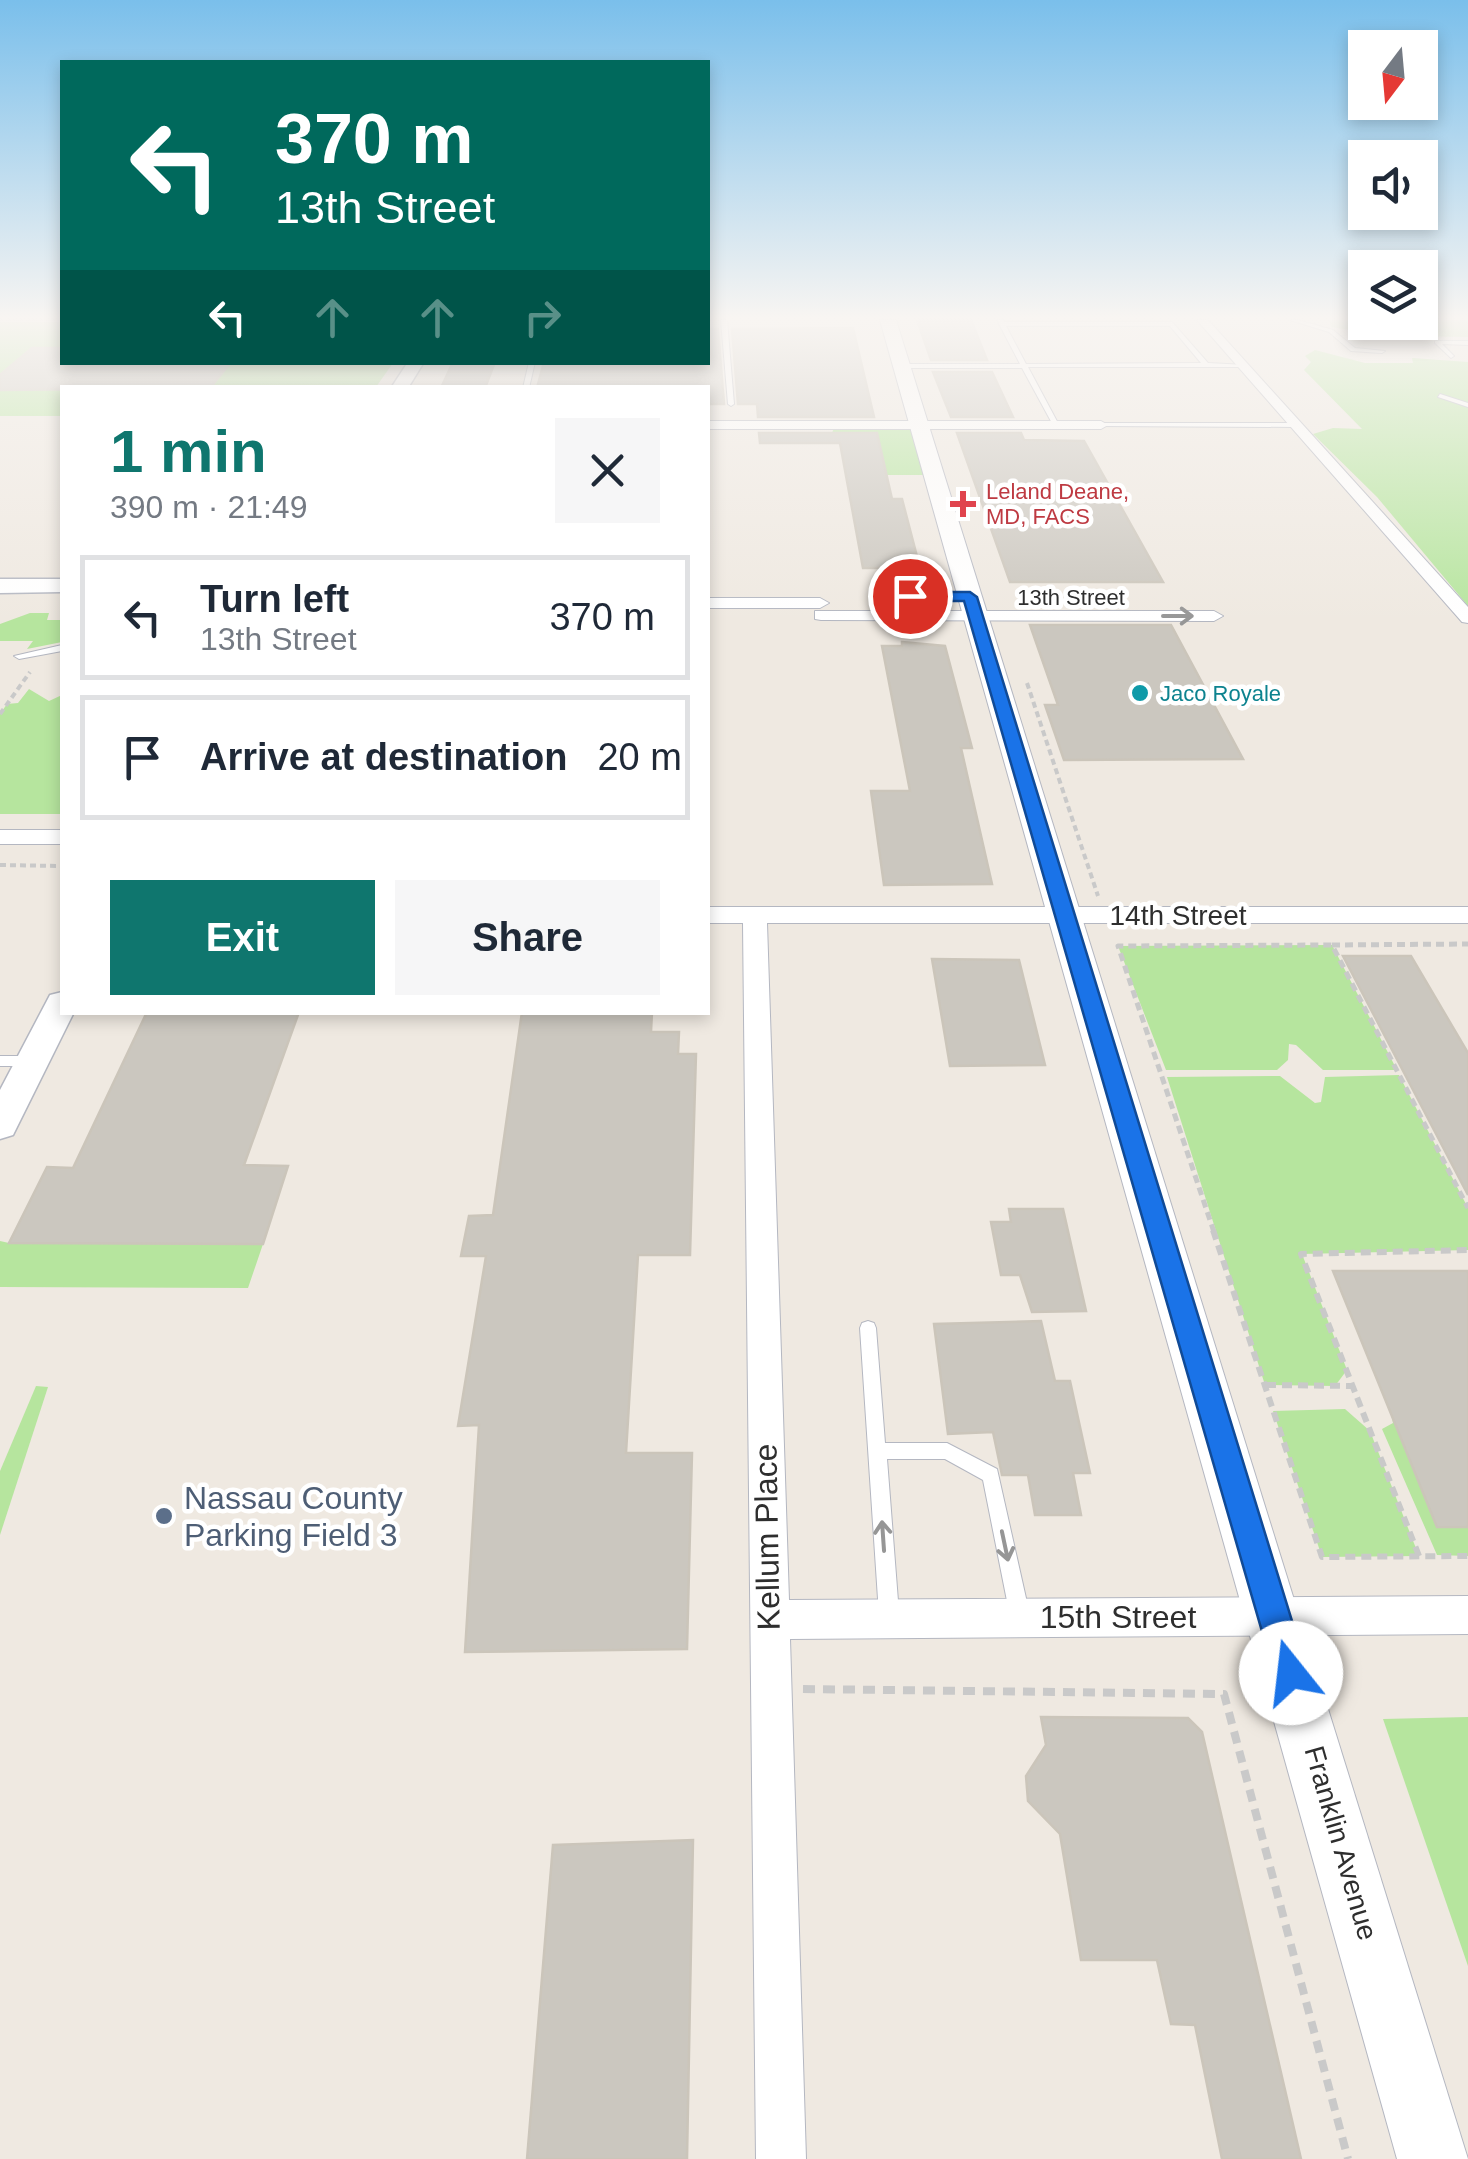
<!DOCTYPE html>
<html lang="en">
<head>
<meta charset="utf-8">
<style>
  :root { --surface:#fff; --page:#f6f6f7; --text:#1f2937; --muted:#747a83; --line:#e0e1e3; --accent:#0f766e }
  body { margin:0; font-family:Arial,sans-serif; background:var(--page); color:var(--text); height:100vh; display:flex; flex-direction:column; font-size:38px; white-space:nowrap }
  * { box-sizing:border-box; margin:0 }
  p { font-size:32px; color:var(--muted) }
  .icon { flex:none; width:55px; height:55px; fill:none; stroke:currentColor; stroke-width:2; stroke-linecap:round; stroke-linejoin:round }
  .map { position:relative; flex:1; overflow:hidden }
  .side { position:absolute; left:60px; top:385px; width:650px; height:630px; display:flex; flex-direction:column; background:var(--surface); border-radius:0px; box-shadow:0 5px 15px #0003 }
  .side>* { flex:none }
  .hud { position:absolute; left:60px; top:60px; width:650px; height:305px; border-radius:0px; box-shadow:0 5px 15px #0003; background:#00695c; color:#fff; overflow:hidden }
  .needle { width:65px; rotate:196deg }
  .buttons { position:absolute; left:1348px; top:30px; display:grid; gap:20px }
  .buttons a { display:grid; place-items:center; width:90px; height:90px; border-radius:0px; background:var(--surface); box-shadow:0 5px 15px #0003; font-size:50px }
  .pin { position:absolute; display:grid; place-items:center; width:85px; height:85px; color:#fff; margin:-42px; border:5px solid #fff; border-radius:50%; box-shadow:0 2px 10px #0007 }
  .me { position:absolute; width:110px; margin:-55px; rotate:344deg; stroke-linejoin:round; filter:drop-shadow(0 0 8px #0008) }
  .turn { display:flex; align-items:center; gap:35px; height:210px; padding:0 50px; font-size:45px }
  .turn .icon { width:130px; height:130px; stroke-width:2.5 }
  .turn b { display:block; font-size:70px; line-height:85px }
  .lanes { display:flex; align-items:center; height:95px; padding:0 50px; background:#0003; justify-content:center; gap:50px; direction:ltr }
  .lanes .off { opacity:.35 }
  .round { display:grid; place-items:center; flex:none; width:105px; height:105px; border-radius:0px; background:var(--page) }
  .overview { display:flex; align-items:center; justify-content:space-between; height:170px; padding:0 50px }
  h1 { font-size:60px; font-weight:600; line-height:75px; color:var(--accent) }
  .primary-button { display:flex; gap:20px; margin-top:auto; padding:20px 50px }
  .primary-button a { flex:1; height:115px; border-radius:0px; background:var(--accent); color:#fff; font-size:40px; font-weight:600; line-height:115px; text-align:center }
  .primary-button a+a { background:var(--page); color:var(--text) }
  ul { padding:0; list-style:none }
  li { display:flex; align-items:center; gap:30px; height:125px; margin:0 20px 15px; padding:0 30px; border:5px solid var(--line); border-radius:0px }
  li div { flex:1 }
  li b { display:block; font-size:38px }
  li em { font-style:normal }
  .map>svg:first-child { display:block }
</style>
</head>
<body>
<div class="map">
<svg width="1468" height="2159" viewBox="0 0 1468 2159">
  <rect width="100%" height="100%" fill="#efe9e1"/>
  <!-- green -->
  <g fill="#b6e59e">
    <path d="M1329 320H1468V337L1390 336 1331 327Z"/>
    <path d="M0 322H62V362L393 363 376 387 62 388V416H0Z"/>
    <path d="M1315 350 1365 363H1413L1412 358 1468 362V606L1377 497 1313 434 1333 428 1362 429 1304 370 1311 362 1305 356Z"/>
    <path d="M835 425H916L932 475H846L843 461 883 460 877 441H829Z"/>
    <path d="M30 613H49L47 620H62V642L27 649 33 641H0V624Z"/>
    <path d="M29 689 49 701 62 695V814H0V714L7 704 18 703Z"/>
    <path d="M1332 945 1397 1070H1323L1296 1045 1289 1044 1288 1060 1277 1070H1166L1118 946Z"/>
    <path d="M1399 1075 1468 1208V1250L1302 1254 1347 1370 1335 1386 1265 1385 1167 1077 1280 1076 1315 1103 1321 1102 1325 1077Z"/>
    <path d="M0 1241 9 1243 263 1244 248 1288 0 1287Z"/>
    <path d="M36 1386 48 1387 0 1535V1471Z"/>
    <path d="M1345 1409 1370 1431 1419 1556 1322 1557 1273 1411Z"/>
    <path d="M1391 1414 1437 1527H1468V1556L1437 1555 1382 1429 1393 1423Z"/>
    <path d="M1468 1717V1966L1383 1719Z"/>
  </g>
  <!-- building -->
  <g fill="#cbc7bf" stroke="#cbc5ba" stroke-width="2.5">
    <path d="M917 320H971L987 360H931Z"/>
    <path d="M853 328 874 417H758L757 404H738L732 329Z"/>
    <path d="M708 329H718L724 404H708V388H537L544 362H708Z"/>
    <path d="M32 348H62V362H231L210 388 0 390V375Z"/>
    <path d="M453 362H495L485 388H441Z"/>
    <path d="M933 372H992L1013 417H951Z"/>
    <path d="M759 433H877L892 499H902L920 568H863L840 443H760Z"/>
    <path d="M957 433H1021L1024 440 1084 441 1163 582H1010Z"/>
    <path d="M1030 625H1171L1243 759 1064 760 1045 705H1058Z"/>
    <path d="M902 642 945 646 972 748H961L992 884 884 885 871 791H910L882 646H902Z"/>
    <path d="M1343 956H1411L1468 1053V1195Z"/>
    <path d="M932 959 1019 960 1045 1065 950 1066Z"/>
    <path d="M147 1012H299L244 1165 288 1166 263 1244 9 1243 47 1167 73 1168Z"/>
    <path d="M522 1012H652L651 1032H679L678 1054H696L690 1255H638L626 1453H692L687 1649 465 1652 479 1425 458 1426 486 1256H461L469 1216 493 1215Z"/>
    <path d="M1009 1209H1063L1086 1311 1032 1312 1020 1275H1001L991 1222H1011Z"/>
    <path d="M1333 1271H1468V1527H1437Z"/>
    <path d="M1041 1321 1055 1381H1070L1090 1473H1073L1081 1515H1035L1028 1475H1002L993 1432 948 1434 934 1324Z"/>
    <path d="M1041 1717 1188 1718 1202 1732 1301 2159H1222L1195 2025 1171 2024 1157 1960H1081L1060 1834 1028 1801 1026 1776 1046 1745Z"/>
    <path d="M693 1840 687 2159H527L553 1845Z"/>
  </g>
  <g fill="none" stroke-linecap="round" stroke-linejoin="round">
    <!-- service casing -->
    <g stroke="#b4b7c1" stroke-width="2">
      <g id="service">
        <path d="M721 320H727L734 404 731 406 728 404Z"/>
        <path d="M997 320H1003L1004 322H1172L1208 363 1246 365 1243 367H1028L1059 425 1056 427 1053 425 1022 368H900L897 366 900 364H1020ZM1006 326H1170L1201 363 1026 364Z"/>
        <path d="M1290 320H1298L1333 330 1355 348 1385 351 1382 353 1351 351 1329 332Z"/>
        <path d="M1435 341H1468V345L1442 344 1454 356 1451 358 1435 343Z"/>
        <path d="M529 362H535L529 388H523Z"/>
        <path d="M1440 394 1468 403V407L1438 397Z"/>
        <path d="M1101 423H1296L1299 425 1296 427 1099 426Z"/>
        <path d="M62 645V651L19 659 14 656Z"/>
        <path d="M0 1056H32L39 1061 32 1066H0Z"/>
        <path d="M868 1321 874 1323 876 1328 885 1443H947L997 1469 1030 1616 1027 1623 1020 1626 1013 1623 1010 1616 983 1480 945 1459H887L899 1614 896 1621 889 1624 882 1621 879 1614 860 1328 862 1323Z"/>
      </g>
    </g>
    <!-- minor casing -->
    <g stroke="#b4b7c1" stroke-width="2">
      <g id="minor">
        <path d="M1197 320H1208L1468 607V623L1462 622Z"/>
        <path d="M708 421H1101L1108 425 1101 429H708Z"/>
        <path d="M708 598H820L829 603 820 608H708Z"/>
        <path d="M815 611H1214L1223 616 1214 621 821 620 815 619Z"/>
        <rect x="0" y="830" width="62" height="14"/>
        <path d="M708 907H1468V923H767L789 1600 1468 1596V1634L790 1639 806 2159H756L743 923H708Z"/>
      </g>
    </g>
    <!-- tertiary casing -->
    <g stroke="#b4b7c1" stroke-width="3">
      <g id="tertiary">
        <path d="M408 362H424L408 388H391Z"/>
        <path d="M0 579H62V592L0 593Z"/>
        <path d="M62 992V1012H74L13 1135 0 1139V1090L50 995Z"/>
      </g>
    </g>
    <!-- secondary casing -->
    <g stroke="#b4b7c1" stroke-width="2">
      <path id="secondary" d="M880 320H896L1468 2159H1397Z"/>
    </g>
    <!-- path-far4 -->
    <path stroke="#c9c9c9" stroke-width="2.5" stroke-dasharray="4 2.5" stroke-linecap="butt" d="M0 320H62"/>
    <!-- path-far3 -->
    <g stroke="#c9c9c9" stroke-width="4" stroke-dasharray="6 4" stroke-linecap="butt">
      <path d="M1027 683 1098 896"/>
      <path d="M0 714 30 672"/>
      <path d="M0 865 62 866"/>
    </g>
    <!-- path-far2 -->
    <g stroke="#c9c9c9" stroke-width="5" stroke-dasharray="8 5" stroke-linecap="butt">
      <path d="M1332 945 1468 944"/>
      <path d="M1214 1232 1118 946 1332 945 1468 1208"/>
    </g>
    <!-- path-far1 -->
    <g stroke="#c9c9c9" stroke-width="6" stroke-dasharray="10 6" stroke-linecap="butt">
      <path d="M1213 1230 1322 1557 1468 1556"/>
      <path d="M1266 1385 1353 1386"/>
      <path d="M1419 1556 1301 1254 1468 1250"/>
    </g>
    <!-- path -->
    <path stroke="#c9c9c9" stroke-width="8" stroke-dasharray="12 8" stroke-linecap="butt" d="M803 1689 1224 1694 1348 2159"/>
    <!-- service -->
    <use href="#service" fill="#fff" fill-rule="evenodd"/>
    <!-- minor -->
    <use href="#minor" fill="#fff" fill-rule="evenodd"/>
    <!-- tertiary -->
    <use href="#tertiary" fill="#fff" fill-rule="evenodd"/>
    <!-- secondary -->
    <use href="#secondary" fill="#fff" fill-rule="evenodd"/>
  </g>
  <!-- one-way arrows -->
  <defs><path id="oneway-shaft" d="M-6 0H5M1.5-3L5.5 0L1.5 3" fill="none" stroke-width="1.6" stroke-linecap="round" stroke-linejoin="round" transform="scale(2.5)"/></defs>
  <g stroke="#969696">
    <use href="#oneway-shaft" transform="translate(1178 616)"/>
    <use href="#oneway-shaft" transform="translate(883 1536) rotate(-94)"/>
    <use href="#oneway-shaft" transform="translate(1005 1546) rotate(78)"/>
  </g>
  <!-- sky -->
  <linearGradient id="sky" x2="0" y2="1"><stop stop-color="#7abfeb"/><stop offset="0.51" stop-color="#f8f5f2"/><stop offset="1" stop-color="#f8f5f2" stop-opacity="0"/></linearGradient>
  <rect width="1468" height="622" fill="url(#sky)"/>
  <!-- route -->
  <path fill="#1a73e8" stroke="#114b97" stroke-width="2.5" d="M970 592 977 597 1308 1673 1303 1684 1291 1689 1279 1684 1274 1673 964 601H910L903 596 910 592Z"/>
  <!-- markers -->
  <path fill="#e0444e" stroke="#fff" stroke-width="4" d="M958 489h10v10h10v10h-10v10h-10v-10h-10v-10h10z"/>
  <circle fill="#0f9aa8" stroke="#fff" stroke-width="4" cx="1140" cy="693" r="10"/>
  <circle fill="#5c6f8a" stroke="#fff" stroke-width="4" cx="164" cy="1516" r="10"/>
  <g text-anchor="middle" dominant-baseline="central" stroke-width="9" stroke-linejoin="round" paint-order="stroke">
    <!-- far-health labels -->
    <g font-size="22" fill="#be3a42" stroke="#fff" text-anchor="start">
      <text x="986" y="491">Leland Deane,<tspan x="986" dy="25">MD, FACS</tspan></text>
    </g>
    <!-- far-street labels -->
    <g font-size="22" fill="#2e2e2e" stroke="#fff">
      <text x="1071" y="597">13th Street</text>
    </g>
    <!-- far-culture labels -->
    <g font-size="22" fill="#0d838f" stroke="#fff" text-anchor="start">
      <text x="1160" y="693">Jaco Royale</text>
    </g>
    <!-- street labels -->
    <g font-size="28" fill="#2e2e2e" stroke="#fff">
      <text x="1178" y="915">14th Street</text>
      <text transform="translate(1341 1843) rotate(74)">Franklin Avenue</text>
    </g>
    <!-- near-service labels -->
    <g font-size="32" fill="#4e5e75" stroke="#fff" text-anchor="start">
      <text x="184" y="1498">Nassau County<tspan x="184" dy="37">Parking Field 3</tspan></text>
    </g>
    <!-- near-street labels -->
    <g font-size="32" fill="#2e2e2e" stroke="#fff">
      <text transform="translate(767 1537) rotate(-91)">Kellum Place</text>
      <text x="1118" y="1617">15th Street</text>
    </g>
  </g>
</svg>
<div class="buttons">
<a><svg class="needle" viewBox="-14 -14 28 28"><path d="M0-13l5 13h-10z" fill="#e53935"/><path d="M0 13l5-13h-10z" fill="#747a83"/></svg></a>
<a><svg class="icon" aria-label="sound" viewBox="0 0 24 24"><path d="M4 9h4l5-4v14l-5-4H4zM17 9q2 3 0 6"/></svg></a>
<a><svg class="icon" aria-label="layers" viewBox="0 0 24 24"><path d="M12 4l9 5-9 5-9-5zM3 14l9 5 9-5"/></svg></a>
</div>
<div class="pin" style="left:910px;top:596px;background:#d93025"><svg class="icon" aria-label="arrive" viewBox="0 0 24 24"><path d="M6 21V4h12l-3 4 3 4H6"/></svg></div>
<svg class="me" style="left:1291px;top:1673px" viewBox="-20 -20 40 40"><circle r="19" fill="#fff"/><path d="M0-13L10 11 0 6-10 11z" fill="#1a73e8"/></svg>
<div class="hud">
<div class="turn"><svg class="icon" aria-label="left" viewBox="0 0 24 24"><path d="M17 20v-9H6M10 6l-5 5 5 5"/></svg><div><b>370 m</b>13th Street</div></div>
<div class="lanes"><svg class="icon" aria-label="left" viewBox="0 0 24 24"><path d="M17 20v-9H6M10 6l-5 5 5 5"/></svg><svg class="icon off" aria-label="ahead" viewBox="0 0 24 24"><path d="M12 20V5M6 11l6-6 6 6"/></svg><svg class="icon off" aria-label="ahead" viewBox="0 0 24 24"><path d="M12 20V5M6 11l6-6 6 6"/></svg><svg class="icon off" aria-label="right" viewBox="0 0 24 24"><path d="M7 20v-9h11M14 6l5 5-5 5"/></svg></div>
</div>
<section class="side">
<div class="overview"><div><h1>1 min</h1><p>390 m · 21:49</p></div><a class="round"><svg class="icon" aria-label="close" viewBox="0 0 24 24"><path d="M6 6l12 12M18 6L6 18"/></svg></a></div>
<ul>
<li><svg class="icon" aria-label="left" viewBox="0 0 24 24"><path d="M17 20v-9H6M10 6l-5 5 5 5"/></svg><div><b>Turn left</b><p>13th Street</p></div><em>370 m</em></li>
<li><svg class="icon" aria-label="arrive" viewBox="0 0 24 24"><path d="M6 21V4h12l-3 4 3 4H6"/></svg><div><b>Arrive at destination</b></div><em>20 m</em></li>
</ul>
<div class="primary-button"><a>Exit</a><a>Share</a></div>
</section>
</div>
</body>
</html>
